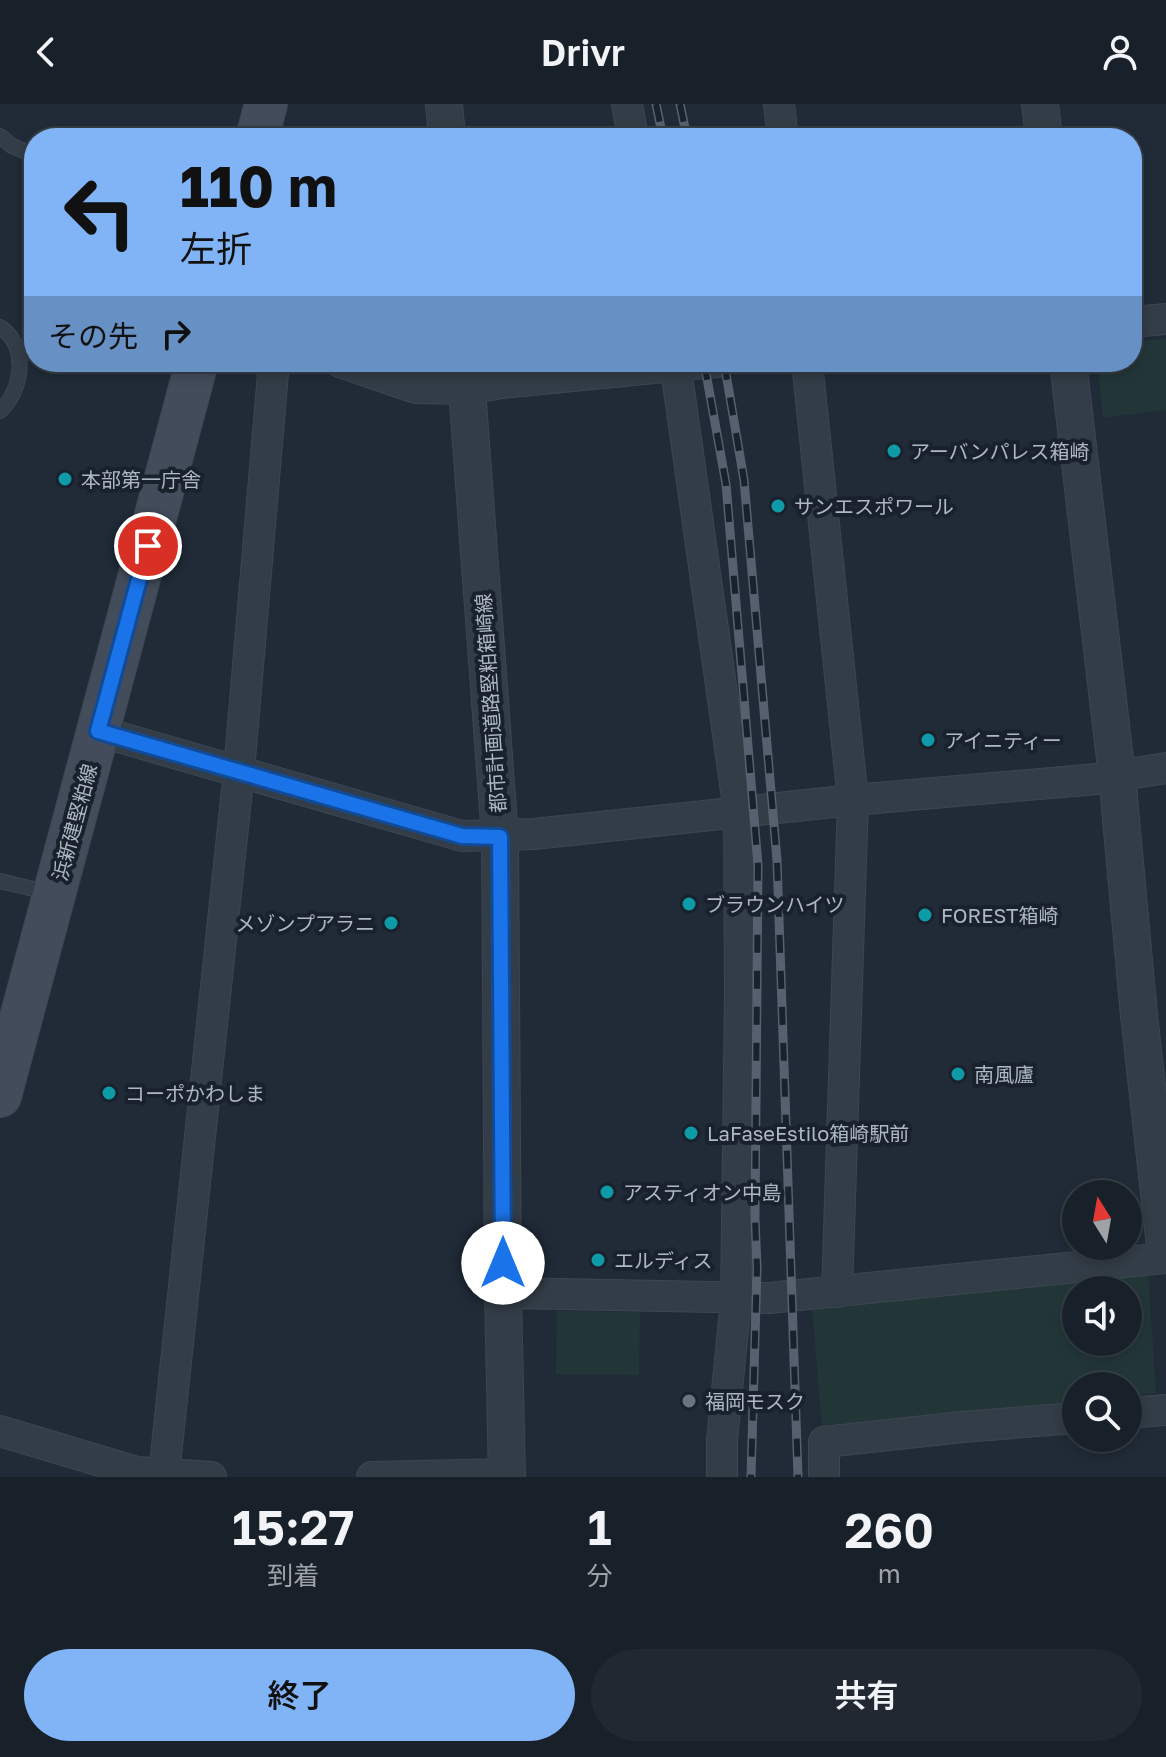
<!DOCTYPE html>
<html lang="ja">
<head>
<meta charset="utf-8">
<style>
  :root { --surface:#182029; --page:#212831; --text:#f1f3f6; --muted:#9fa3a8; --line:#363e46; --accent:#81b4f6 }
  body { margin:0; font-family:"Golos Text","Noto Sans JP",sans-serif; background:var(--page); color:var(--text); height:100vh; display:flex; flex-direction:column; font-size:30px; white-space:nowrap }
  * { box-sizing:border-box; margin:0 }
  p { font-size:26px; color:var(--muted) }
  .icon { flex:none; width:44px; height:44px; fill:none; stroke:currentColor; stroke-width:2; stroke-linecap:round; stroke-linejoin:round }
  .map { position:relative; height:1373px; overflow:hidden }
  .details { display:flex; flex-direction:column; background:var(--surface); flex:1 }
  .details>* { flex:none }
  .top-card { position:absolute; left:24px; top:24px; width:1118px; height:244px; border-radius:32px; box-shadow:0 4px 12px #0003,0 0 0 2px var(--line); background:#81b4f6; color:#111; overflow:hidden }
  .needle { width:52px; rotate:349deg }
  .fabs { position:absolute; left:1062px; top:1076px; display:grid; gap:16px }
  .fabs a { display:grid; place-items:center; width:80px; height:80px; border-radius:50%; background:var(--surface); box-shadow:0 4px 12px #0003,0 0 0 2px var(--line); font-size:40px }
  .pin { position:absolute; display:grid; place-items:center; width:68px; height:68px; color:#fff; margin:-34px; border:4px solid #fff; border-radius:50%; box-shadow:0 2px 8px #0007 }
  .me { position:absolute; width:88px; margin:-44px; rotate:0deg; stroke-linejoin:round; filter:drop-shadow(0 0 6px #0008) }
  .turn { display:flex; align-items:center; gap:28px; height:168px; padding:0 24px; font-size:36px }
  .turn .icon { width:104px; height:104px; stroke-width:2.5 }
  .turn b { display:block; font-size:56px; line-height:68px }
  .then { display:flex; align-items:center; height:76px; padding:0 24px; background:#0003; gap:16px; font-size:30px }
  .eta { display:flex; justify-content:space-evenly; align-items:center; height:136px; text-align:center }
  .eta b { font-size:48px; font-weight:600; line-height:56px }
  .primary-button { display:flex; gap:16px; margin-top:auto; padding:16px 24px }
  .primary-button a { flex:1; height:92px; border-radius:48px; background:var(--accent); color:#111; font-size:32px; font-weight:600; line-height:92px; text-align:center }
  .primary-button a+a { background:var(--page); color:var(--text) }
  header { display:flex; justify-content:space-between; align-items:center; height:104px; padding:0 24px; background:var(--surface); font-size:36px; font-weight:600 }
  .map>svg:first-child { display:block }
</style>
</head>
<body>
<header><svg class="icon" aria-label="back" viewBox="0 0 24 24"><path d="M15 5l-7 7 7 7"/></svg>Drivr<svg class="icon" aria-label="person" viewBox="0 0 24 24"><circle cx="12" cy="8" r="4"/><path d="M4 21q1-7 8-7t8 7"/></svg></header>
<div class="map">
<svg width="1166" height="1373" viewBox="0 0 1166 1373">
  <rect width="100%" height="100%" fill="#202b37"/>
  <!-- green -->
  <g fill="#223638" fill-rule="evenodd">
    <path d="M1166 234V306L1103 314 1097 258H1132V238Z"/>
    <path d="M1148 1166 1156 1289 1128 1292V1282H1076V1298L822 1325 812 1202ZM1076 1186H1128V1238H1076Z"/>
    <path d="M557 1207 640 1208 639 1271 556 1270Z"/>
  </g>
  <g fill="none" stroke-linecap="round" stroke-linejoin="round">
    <!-- service casing -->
    <g stroke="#3d4651" stroke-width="16">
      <g id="service">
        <path d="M0 32 12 42 34 51"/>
        <path d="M0 223C29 242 23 286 0 307"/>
        <path d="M19 256 34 233"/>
        <path d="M0 777 50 789"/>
      </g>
    </g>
    <!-- minor casing -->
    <g stroke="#3d4651" stroke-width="32">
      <g id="minor">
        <path d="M627 0 633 34"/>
        <path d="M779 0 783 34"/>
        <path d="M1132 218 1166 215"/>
        <path d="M340 258 416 284 467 285 502 279 716 258"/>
        <path d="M675 258 739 708 740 888 736 1196 722 1336V1373"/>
        <path d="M807 258 853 696 837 1188"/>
        <path d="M98 627 462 732 534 730 853 696 1097 675 1166 664"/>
        <path d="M503 1189 769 1194 1166 1154"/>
        <path d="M1128 1309 1166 1306"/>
        <path d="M0 1327 137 1368 211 1373"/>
        <path d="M164 1370 239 667 274 258"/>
        <path d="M372 1373 507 1370"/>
        <path d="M824 1373V1338L963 1323 1076 1314"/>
      </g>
    </g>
    <!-- tertiary casing -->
    <g stroke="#3d4651" stroke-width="38">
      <g id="tertiary">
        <path d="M444 0 447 34"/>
        <path d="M1040 0 1044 34"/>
        <path d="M465 258 500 733 503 1189 507 1373"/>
        <path d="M1068 258 1117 672 1139 911 1166 1151"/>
      </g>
    </g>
    <!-- secondary casing -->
    <g stroke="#3d4651" stroke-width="44">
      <g id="secondary">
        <path d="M257 34 266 0"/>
        <path d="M0 992 197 258"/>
      </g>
    </g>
    <!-- service -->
    <use href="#service" stroke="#333d47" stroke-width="14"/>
    <!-- minor -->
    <use href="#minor" stroke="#333d47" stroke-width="30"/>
    <!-- tertiary -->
    <use href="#tertiary" stroke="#333d47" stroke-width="36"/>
    <!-- secondary -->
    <use href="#secondary" stroke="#424c5a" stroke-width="42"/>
    <!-- rail casing -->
    <g stroke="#55616e" stroke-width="9">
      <g id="rail">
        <path d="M656 0 663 34"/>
        <path d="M680 0 687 34"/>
        <path d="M704 258 726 380 758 761 755 1114 757 1164 751 1373"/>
        <path d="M724 258 744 376 777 756 798 1373"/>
      </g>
    </g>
    <!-- rail -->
    <use href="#rail" stroke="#19222c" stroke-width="6" stroke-dasharray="18" stroke-linecap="butt"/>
  </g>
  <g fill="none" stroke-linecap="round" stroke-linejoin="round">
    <!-- route casing -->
    <g stroke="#114b97" stroke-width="20">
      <path id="route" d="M148 442 98 627 462 732 500 733 503 1159"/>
    </g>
    <!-- route -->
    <use href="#route" stroke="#1a73e8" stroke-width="14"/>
  </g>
  <!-- markers -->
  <g fill="#0f9aa8" stroke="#19222c" stroke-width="3">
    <circle cx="894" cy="347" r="8"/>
    <circle cx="65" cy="375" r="8"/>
    <circle cx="778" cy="402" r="8"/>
    <circle cx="928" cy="636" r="8"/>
    <circle cx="689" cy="800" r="8"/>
    <circle cx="925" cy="811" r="8"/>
    <circle cx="391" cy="819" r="8"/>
    <circle cx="958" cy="970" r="8"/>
    <circle cx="109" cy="989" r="8"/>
    <circle cx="691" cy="1029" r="8"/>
    <circle cx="607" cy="1088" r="8"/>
    <circle cx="598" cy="1156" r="8"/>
  </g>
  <circle fill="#6b7280" stroke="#19222c" stroke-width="3" cx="689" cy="1297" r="8"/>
  <g text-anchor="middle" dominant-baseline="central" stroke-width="8" stroke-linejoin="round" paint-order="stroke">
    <!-- poi labels -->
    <g font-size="20" fill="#aeb7c4" stroke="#19222c" text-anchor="start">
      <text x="910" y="347">アーバンパレス箱崎</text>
      <text x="81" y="375">本部第一庁舎</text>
      <text x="794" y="402">サンエスポワール</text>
      <text x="944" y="636">アイニティー</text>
      <text x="705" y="800">ブラウンハイツ</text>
      <text x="941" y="811">FOREST箱崎</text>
      <text x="375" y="819" text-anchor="end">メゾンプアラニ</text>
      <text x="974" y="970">南風廬</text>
      <text x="125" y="989">コーポかわしま</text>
      <text x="707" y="1029">LaFaseEstilo箱崎駅前</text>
      <text x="623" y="1088">アスティオン中島</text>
      <text x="614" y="1156">エルディス</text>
      <text x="705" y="1297">福岡モスク</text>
    </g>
    <!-- street labels -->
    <g font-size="20" fill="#aeb7c4" stroke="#19222c">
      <text transform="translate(490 599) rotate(-94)">都市計画道路堅粕箱崎線</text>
      <text transform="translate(74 718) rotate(-75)">浜新建堅粕線</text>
    </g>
  </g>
</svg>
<div class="fabs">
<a><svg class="needle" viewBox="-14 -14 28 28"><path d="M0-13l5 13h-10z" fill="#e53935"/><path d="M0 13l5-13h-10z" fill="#9fa3a8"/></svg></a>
<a><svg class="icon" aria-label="sound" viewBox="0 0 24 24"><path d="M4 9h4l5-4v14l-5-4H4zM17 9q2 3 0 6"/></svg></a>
<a><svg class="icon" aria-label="search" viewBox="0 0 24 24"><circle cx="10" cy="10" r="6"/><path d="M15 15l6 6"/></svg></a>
</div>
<div class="pin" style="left:148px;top:442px;background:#d93025"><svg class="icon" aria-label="arrive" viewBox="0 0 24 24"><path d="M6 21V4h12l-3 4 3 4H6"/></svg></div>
<svg class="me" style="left:503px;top:1159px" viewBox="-20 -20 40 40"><circle r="19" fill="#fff"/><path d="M0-13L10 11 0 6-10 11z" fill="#1a73e8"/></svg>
<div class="top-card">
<div class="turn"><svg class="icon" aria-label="left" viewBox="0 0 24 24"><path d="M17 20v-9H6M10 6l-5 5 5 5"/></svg><div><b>110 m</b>左折</div></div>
<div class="then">その先<svg class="icon" aria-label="right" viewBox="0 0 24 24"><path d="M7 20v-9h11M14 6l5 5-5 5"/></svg></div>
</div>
</div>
<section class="details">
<div class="eta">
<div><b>15:27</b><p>到着</p></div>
<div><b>1</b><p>分</p></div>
<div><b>260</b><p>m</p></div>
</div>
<div class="primary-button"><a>終了</a><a>共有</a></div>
</section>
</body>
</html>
